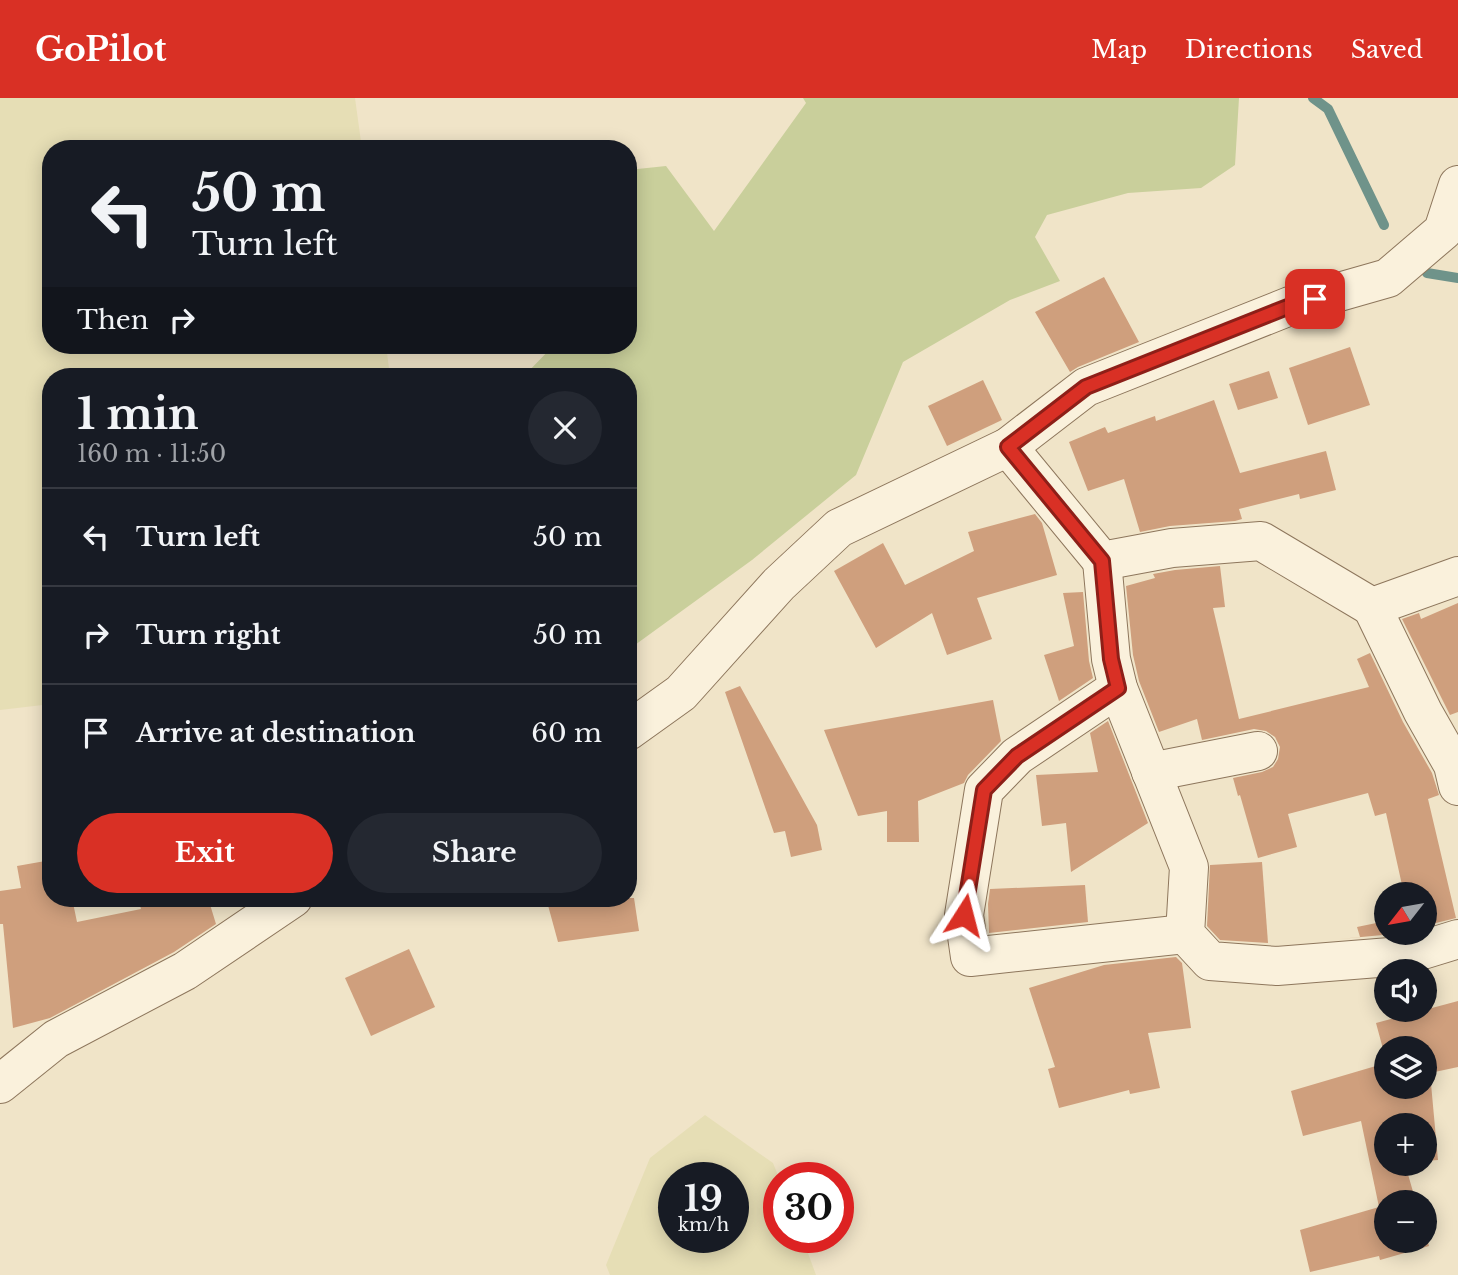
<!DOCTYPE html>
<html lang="en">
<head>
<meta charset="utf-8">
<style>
  :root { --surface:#171b24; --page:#242831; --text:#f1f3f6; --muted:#9ea1a6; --line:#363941; --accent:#d93025 }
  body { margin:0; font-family:"Libre Baskerville",serif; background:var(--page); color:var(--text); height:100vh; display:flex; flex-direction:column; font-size:26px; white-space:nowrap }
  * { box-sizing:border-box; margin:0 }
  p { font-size:23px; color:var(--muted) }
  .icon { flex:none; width:38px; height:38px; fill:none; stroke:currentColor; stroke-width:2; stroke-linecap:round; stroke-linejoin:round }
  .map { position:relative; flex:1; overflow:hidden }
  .drawer { position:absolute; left:42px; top:270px; width:595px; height:539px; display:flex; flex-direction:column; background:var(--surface); border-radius:28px; box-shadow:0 4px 18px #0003 }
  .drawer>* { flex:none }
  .banner { position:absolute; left:42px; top:42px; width:595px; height:214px; border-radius:28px; box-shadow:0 4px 18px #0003; background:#171b24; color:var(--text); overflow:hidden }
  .needle { width:46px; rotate:239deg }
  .controls { position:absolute; left:1374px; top:784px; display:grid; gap:14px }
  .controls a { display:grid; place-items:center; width:63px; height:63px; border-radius:50%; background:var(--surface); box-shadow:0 4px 18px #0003; font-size:35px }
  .speed { position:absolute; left:658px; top:1064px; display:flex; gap:14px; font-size:35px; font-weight:700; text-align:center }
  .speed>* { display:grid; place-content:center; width:91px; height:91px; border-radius:50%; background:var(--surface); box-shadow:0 4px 18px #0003; line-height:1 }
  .speed small { font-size:18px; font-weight:400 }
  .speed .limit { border:10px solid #d22; background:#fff; color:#111 }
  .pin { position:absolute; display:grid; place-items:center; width:60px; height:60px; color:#fff; margin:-30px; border-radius:14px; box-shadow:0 4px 10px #0006 }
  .me { position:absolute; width:77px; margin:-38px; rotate:9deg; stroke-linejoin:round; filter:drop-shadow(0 0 5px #0008) }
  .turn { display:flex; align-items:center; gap:24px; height:147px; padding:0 35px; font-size:32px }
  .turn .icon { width:91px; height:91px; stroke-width:2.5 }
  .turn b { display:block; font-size:49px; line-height:60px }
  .then { display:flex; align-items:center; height:66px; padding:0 35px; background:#0003; gap:14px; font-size:26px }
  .round { display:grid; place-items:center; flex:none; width:74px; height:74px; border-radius:37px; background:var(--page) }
  .head { display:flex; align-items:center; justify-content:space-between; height:119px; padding:0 35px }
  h1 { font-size:42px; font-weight:700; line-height:52px }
  .button { display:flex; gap:14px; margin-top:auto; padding:14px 35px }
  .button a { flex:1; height:80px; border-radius:42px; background:var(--accent); color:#fff; font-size:28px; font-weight:700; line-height:80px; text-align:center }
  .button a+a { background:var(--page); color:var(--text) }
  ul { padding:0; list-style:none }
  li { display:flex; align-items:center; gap:21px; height:98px; padding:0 35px; border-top:2px solid var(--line) }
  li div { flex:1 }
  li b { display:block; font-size:26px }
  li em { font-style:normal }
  header { display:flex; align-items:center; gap:42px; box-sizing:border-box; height:98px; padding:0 35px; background:var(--accent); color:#fff }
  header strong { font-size:33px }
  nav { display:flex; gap:38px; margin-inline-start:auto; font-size:24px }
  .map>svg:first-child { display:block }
</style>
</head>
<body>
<header>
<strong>GoPilot</strong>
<nav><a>Map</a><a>Directions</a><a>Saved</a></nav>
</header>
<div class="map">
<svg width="1458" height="1177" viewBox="0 0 1458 1177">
  <rect width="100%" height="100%" fill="#f0e4c8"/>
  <!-- farmland -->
  <g fill="#e6deb5" fill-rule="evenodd">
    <path d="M0 0H355L362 51H51V247H386L390 278H51V606L0 612Z"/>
    <path d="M705 1017 773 1065 779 1080V1139H802L816 1177H610L606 1167 650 1060ZM674 1080H733V1139H674Z"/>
  </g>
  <!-- green -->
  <path fill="#c9cf9b" d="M803 0H1239L1235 67 1201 90 1128 95 1047 117 1035 139 1060 183 1010 202 903 264 856 377 752 462 628 552V278H524L554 247H628V72L666 68 714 133 806 5Z"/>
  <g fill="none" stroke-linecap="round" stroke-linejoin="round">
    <!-- stream -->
    <g stroke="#6f938a" stroke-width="10">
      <path d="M1313 0 1328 11 1384 127"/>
      <path d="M1427 175 1458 180"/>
    </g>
  </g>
  <!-- building -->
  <g fill="#cf9f7d">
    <path d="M1104 179 1139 244 1078 269 1070 274 1035 214Z"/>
    <path d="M1350 249 1370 307 1308 327 1289 270Z"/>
    <path d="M1269 273 1278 300 1238 312 1229 286Z"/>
    <path d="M983 282 1002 322 947 348 928 308Z"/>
    <path d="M1214 302 1240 375 1326 353 1336 392 1300 401 1299 396 1239 411 1242 421 1235 423 1170 428 1140 434 1124 381 1088 393 1069 344 1105 329 1108 335 1155 318 1156 323Z"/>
    <path d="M1035 416 1042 425 1057 477 977 500 992 541 947 557 932 515 876 550 834 473 883 445 905 487 974 453 968 434Z"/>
    <path d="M1220 468 1225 509 1213 510 1239 621 1369 589 1357 561 1370 555 1403 624 1432 675 1439 697 1428 701 1456 820 1424 828V796H1404L1386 715 1375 718 1368 695 1288 716 1297 749 1258 760 1240 697 1238 698 1233 680 1262 674 1273 669 1278 661 1280 649 1275 639 1266 633 1254 631 1202 642 1197 621 1159 634 1139 583 1133 557 1126 488 1155 480 1153 476 1175 472Z"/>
    <path d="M1083 494 1089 563 1093 580 1059 603 1044 557 1074 548 1063 495Z"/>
    <path d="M1458 505V614L1450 617 1402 521 1419 515 1421 521Z"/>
    <path d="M740 588 817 727 822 752 791 759 785 733 774 735 725 594Z"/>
    <path d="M993 602 1001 643 968 677 964 685 918 703 919 744H887V713L858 718 824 632Z"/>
    <path d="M1108 623 1148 725 1071 774 1066 725 1042 728 1036 677 1098 674 1090 635Z"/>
    <path d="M51 762V800H72L77 824 141 811 138 800H208L216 826 174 854 50 920 13 930 3 826H0V793L21 790 17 768Z"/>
    <path d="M1262 764 1268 845 1220 842 1207 828 1210 767Z"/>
    <path d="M1085 787 1088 824 989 835 988 806 990 791Z"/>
    <path d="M546 800H634L639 833 558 844Z"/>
    <path d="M1386 823V835H1404L1340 841 1360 839 1357 829Z"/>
    <path d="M409 851 435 909 371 938 345 880Z"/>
    <path d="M1176 859 1182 865 1191 930 1148 935 1160 990 1130 996 1129 992 1059 1010 1048 971 1055 969 1029 890 1104 867Z"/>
    <path d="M1458 903V969L1430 975 1438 1062 1424 1063V1027H1386V1066H1405L1416 1104H1386V1143H1424V1132L1429 1148 1380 1162 1379 1158 1310 1174 1300 1132 1379 1109 1361 1023 1303 1038 1291 993 1386 965V989H1424V950H1386V962L1376 925Z"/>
  </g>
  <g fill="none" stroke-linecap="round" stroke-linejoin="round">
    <!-- minor casing -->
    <g stroke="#8d765c" stroke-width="40">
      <g id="minor">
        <path d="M1008 349 1102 463 1172 450 1261 443 1372 509 1458 478"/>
        <path d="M1102 463 1111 561 1118 590 1189 769 1185 836 1210 863 1277 868 1403 858 1458 841"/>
        <path d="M1372 509 1423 614 1453 667 1458 688"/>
        <path d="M1118 590 1017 658 984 692 964 817 970 859 1185 836"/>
        <path d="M628 633 681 595 779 486 839 430 1008 349 1086 289 1290 208 1388 180 1443 133 1458 87"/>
        <path d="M1151 674 1258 653"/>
        <path d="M0 986 56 941 185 873 293 800"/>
      </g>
    </g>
    <!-- minor -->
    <use href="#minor" stroke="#faf1dc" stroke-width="38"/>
  </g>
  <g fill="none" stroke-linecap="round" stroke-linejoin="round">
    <!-- route casing -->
    <g stroke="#8d1f18" stroke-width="18">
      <path id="route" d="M964 817 984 692 1017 658 1118 590 1111 561 1102 463 1008 349 1086 289 1290 208 1315 201"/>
    </g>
    <!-- route -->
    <use href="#route" stroke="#d93025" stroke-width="12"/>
  </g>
</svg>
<div class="controls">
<a><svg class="needle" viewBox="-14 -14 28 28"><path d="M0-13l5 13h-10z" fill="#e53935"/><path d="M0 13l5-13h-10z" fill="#9ea1a6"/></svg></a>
<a><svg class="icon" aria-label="sound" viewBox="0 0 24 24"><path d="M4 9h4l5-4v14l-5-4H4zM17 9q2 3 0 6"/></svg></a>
<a><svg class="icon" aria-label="layers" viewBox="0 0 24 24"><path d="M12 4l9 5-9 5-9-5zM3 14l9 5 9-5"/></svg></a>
<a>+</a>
<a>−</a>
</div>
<div class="speed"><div>19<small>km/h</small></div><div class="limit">30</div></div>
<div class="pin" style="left:1315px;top:201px;background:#d93025"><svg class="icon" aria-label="arrive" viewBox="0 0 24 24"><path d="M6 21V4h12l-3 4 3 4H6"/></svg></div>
<svg class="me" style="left:964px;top:817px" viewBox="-20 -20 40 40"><path d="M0-17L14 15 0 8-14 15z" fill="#d93025" stroke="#fff" stroke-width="4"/></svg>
<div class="banner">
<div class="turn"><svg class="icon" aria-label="left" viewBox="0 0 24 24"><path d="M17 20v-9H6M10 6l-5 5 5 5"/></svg><div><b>50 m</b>Turn left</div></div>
<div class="then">Then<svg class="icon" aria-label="right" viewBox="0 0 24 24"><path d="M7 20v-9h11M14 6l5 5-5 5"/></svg></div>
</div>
<section class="drawer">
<div class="head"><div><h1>1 min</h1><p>160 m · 11:50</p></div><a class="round"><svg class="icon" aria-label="close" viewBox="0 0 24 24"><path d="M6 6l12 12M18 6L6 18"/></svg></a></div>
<ul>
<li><svg class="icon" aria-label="left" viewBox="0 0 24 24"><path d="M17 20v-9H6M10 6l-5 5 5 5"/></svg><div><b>Turn left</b></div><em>50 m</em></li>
<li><svg class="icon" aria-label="right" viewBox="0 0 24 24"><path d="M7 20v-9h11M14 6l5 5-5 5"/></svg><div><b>Turn right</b></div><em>50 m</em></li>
<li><svg class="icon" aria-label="arrive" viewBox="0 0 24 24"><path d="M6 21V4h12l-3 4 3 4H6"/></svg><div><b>Arrive at destination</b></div><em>60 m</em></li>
</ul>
<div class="button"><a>Exit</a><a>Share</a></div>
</section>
</div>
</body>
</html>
